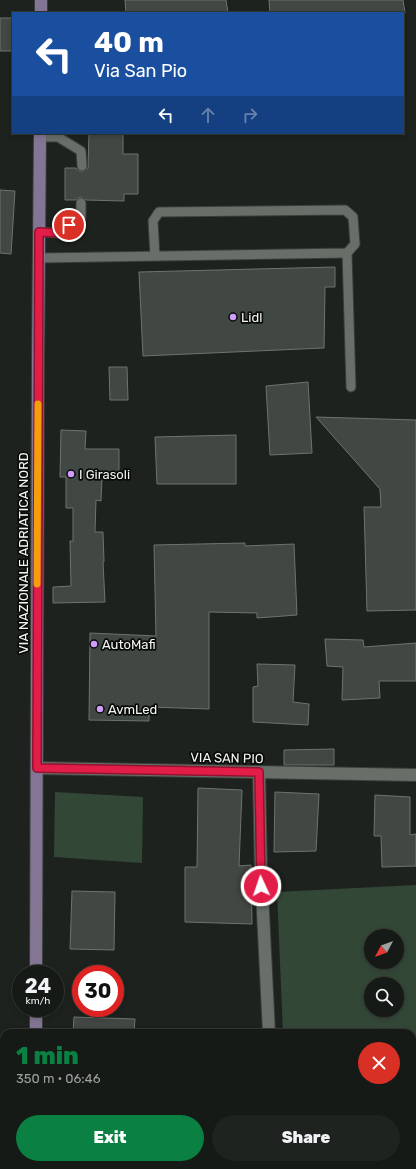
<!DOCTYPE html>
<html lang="en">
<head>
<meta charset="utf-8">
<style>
  :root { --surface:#161a16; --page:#1f231f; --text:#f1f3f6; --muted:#9ea1a1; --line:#353835; --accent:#0b8043 }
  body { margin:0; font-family:Rubik,sans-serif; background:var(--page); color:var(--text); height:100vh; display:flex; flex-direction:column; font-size:15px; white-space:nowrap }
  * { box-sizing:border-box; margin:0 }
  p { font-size:13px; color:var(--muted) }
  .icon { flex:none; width:22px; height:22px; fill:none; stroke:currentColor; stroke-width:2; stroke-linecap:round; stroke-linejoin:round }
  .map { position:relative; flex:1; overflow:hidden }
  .panel { position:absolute; left:0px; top:1029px; width:416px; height:140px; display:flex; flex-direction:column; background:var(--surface); border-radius:12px 12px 0 0; box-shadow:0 2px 6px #0003,0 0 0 1px var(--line) }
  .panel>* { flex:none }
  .guide { position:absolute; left:12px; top:12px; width:392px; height:122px; border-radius:0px; box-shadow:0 2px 6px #0003,0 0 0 1px var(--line); background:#1a4fa0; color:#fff; overflow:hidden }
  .needle { width:26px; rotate:229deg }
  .fabs { position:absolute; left:364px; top:929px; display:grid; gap:8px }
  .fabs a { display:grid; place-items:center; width:40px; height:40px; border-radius:50%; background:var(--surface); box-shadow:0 2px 6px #0003,0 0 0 1px var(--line); font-size:20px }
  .speed { position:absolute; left:12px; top:965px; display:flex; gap:8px; font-size:20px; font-weight:700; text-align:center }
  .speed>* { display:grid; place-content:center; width:52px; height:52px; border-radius:50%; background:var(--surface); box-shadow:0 2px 6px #0003,0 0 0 1px var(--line); line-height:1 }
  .speed small { font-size:10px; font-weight:400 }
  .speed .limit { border:6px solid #d22; background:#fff; color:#111 }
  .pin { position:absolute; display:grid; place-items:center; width:34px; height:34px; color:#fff; margin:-17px; border:2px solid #fff; border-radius:50%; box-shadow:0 1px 4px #0007 }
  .me { position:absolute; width:44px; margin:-22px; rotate:357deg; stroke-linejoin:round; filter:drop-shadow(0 0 3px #0008) }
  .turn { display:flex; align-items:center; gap:14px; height:84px; padding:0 16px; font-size:18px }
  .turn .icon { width:52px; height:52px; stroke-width:2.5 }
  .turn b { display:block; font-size:28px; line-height:34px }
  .lanes { display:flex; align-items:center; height:38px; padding:0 16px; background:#0003; justify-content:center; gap:20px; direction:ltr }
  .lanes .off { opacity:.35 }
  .round { display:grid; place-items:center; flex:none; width:42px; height:42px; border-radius:21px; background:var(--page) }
  .headline { display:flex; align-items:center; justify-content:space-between; height:68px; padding:0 16px }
  h1 { font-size:24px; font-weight:800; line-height:30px; color:var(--accent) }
  .primary-button { display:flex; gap:8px; margin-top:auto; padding:8px 16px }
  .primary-button a { flex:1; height:46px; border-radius:24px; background:var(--accent); color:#fff; font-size:16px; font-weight:800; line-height:46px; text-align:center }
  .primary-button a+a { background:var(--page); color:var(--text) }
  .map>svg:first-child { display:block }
</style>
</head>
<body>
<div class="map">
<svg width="416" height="1169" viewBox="0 0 416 1169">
  <rect width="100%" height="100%" fill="#1d221e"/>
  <!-- green -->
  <g fill="#334737" fill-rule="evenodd">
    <path d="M55 792 143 797 142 863 54 857Z"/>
    <path d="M416 885V1054H412V1033H283L277 892ZM371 936H397V962H371ZM371 984H397V1010H371Z"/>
  </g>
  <!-- building -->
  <g fill="#414742" stroke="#6d746e">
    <path d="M125 0H226L228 13H126Z"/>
    <path d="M269 0H403L405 13H270Z"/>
    <rect x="0" y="18" width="13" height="33"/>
    <path d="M89 133H123V154H138V194H124V201L86 200 81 197 78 198 76 200H65V168H76L79 171 82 172 88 168Z"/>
    <path d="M0 190 15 191 11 254 0 253Z"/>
    <path d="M335 267V287H325L324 348 143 356 139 272Z"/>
    <path d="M109 367H127L128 400H110Z"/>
    <path d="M308 382 312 453 270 455 266 386Z"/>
    <path d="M316 417 416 420V610L367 611 364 507H381L380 489Z"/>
    <path d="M61 430 86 431 85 449H119V479L102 478 101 501 96 500 95 532H103L104 562H103L105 602 53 603V587L71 586 70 541H73V508H66V477H60Z"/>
    <path d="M236 435V484H157L155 437Z"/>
    <path d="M245 543V546L294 544 297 615 257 618V613L209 612V709L149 707V721L89 720 90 633 156 636 154 545Z"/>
    <path d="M325 639 363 640 364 647 416 643V681H379L380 698 342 700 343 667 327 666Z"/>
    <path d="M257 664 295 665 293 702 309 704 308 725 253 722V687L258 686Z"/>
    <path d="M334 749V765H284V750Z"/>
    <path d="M198 788 242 790 239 866 251 865 252 924 185 922V867H197Z"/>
    <path d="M275 792 319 794 316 851 274 852Z"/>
    <path d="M375 795 410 797V835L416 834V866L382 867 381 836H374Z"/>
    <path d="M72 891 115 892 114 950 70 949Z"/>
    <path d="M74 1017 135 1019 134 1033H73Z"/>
  </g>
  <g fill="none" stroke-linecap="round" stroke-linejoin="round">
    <!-- lane casing -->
    <g stroke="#3b3f3c" stroke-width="11">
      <g id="lane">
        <path d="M40 137H58L81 151 82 166"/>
        <path d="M39 232 58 233 81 218V203"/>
        <path d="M347 253 351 387"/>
        <path d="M39 258 347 253 355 244 353 217 345 210 159 212 153 221 155 256"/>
        <path d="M277 1165V1169"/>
      </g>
    </g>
    <!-- street casing -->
    <g stroke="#3b3f3c" stroke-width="14">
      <g id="street">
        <path d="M37 768 416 775"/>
        <path d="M259 772 261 872 269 1033"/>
      </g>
    </g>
    <!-- secondary casing -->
    <g stroke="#3b3f3c" stroke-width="14">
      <g id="secondary">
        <path d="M41 13V0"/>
        <path d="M36 974 38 357 40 133"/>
        <path d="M36 1033V1008"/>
        <path d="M36 1169V1165"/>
      </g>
    </g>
    <!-- lane -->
    <use href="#lane" stroke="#686f69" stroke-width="9"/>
    <!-- street -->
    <use href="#street" stroke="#686f69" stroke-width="12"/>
    <!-- secondary -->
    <use href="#secondary" stroke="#837694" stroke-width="12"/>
  </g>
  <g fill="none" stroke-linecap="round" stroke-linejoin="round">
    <!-- route casing -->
    <g stroke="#92132f" stroke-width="10">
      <path id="route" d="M69 225 58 233 39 232 37 768 259 772 261 886"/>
    </g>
    <!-- route -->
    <use href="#route" stroke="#e11d48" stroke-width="7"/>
    <!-- slow -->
    <path stroke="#f59e0b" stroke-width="7" d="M37 584 38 404"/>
  </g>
  <!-- markers -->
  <g fill="#d09dff" stroke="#090b09" stroke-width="1.5">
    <circle cx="233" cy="317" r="4"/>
    <circle cx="71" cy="474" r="4"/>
    <circle cx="94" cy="644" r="4"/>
    <circle cx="100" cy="709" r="4"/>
  </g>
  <g text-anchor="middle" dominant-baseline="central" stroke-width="3.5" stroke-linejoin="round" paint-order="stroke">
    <!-- poi labels -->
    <g font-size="13" fill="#f2f6f3" stroke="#090b09" text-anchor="start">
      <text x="241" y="317">Lidl</text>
      <text x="79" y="474">I Girasoli</text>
      <text x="102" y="644">AutoMafi</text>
      <text x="108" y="709">AvmLed</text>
    </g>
    <!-- street labels -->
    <g font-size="13" fill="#f2f6f3" stroke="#090b09">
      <text transform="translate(23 553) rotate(-90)">VIA NAZIONALE ADRIATICA NORD</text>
      <text transform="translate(227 758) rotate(1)">VIA SAN PIO</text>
    </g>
  </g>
</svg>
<div class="fabs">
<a><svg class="needle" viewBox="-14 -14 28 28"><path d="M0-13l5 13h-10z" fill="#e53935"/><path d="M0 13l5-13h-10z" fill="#9ea1a1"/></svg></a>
<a><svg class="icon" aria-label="search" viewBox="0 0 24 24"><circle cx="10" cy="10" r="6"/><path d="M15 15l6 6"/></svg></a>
</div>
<div class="speed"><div>24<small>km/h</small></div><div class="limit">30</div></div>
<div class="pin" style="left:69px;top:225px;background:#d93025"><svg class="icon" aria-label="arrive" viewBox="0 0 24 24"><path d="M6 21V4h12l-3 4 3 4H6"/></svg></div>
<svg class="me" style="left:261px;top:886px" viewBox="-20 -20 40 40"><circle r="17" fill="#e11d48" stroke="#fff" stroke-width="3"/><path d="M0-11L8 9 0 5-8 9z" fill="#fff"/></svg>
<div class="guide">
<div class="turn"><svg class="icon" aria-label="left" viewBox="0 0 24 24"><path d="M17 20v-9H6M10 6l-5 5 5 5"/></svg><div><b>40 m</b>Via San Pio</div></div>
<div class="lanes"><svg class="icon" aria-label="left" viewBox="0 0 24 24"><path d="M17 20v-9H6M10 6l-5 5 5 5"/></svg><svg class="icon off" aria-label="ahead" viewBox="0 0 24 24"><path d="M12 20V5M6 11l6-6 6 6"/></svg><svg class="icon off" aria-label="right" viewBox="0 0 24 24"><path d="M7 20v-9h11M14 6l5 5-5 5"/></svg></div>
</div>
<section class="panel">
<div class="headline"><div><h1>1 min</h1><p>350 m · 06:46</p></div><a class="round" style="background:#d93025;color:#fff"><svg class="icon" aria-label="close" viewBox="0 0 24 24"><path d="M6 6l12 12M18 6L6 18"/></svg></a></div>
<div class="primary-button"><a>Exit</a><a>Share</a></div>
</section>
</div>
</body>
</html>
